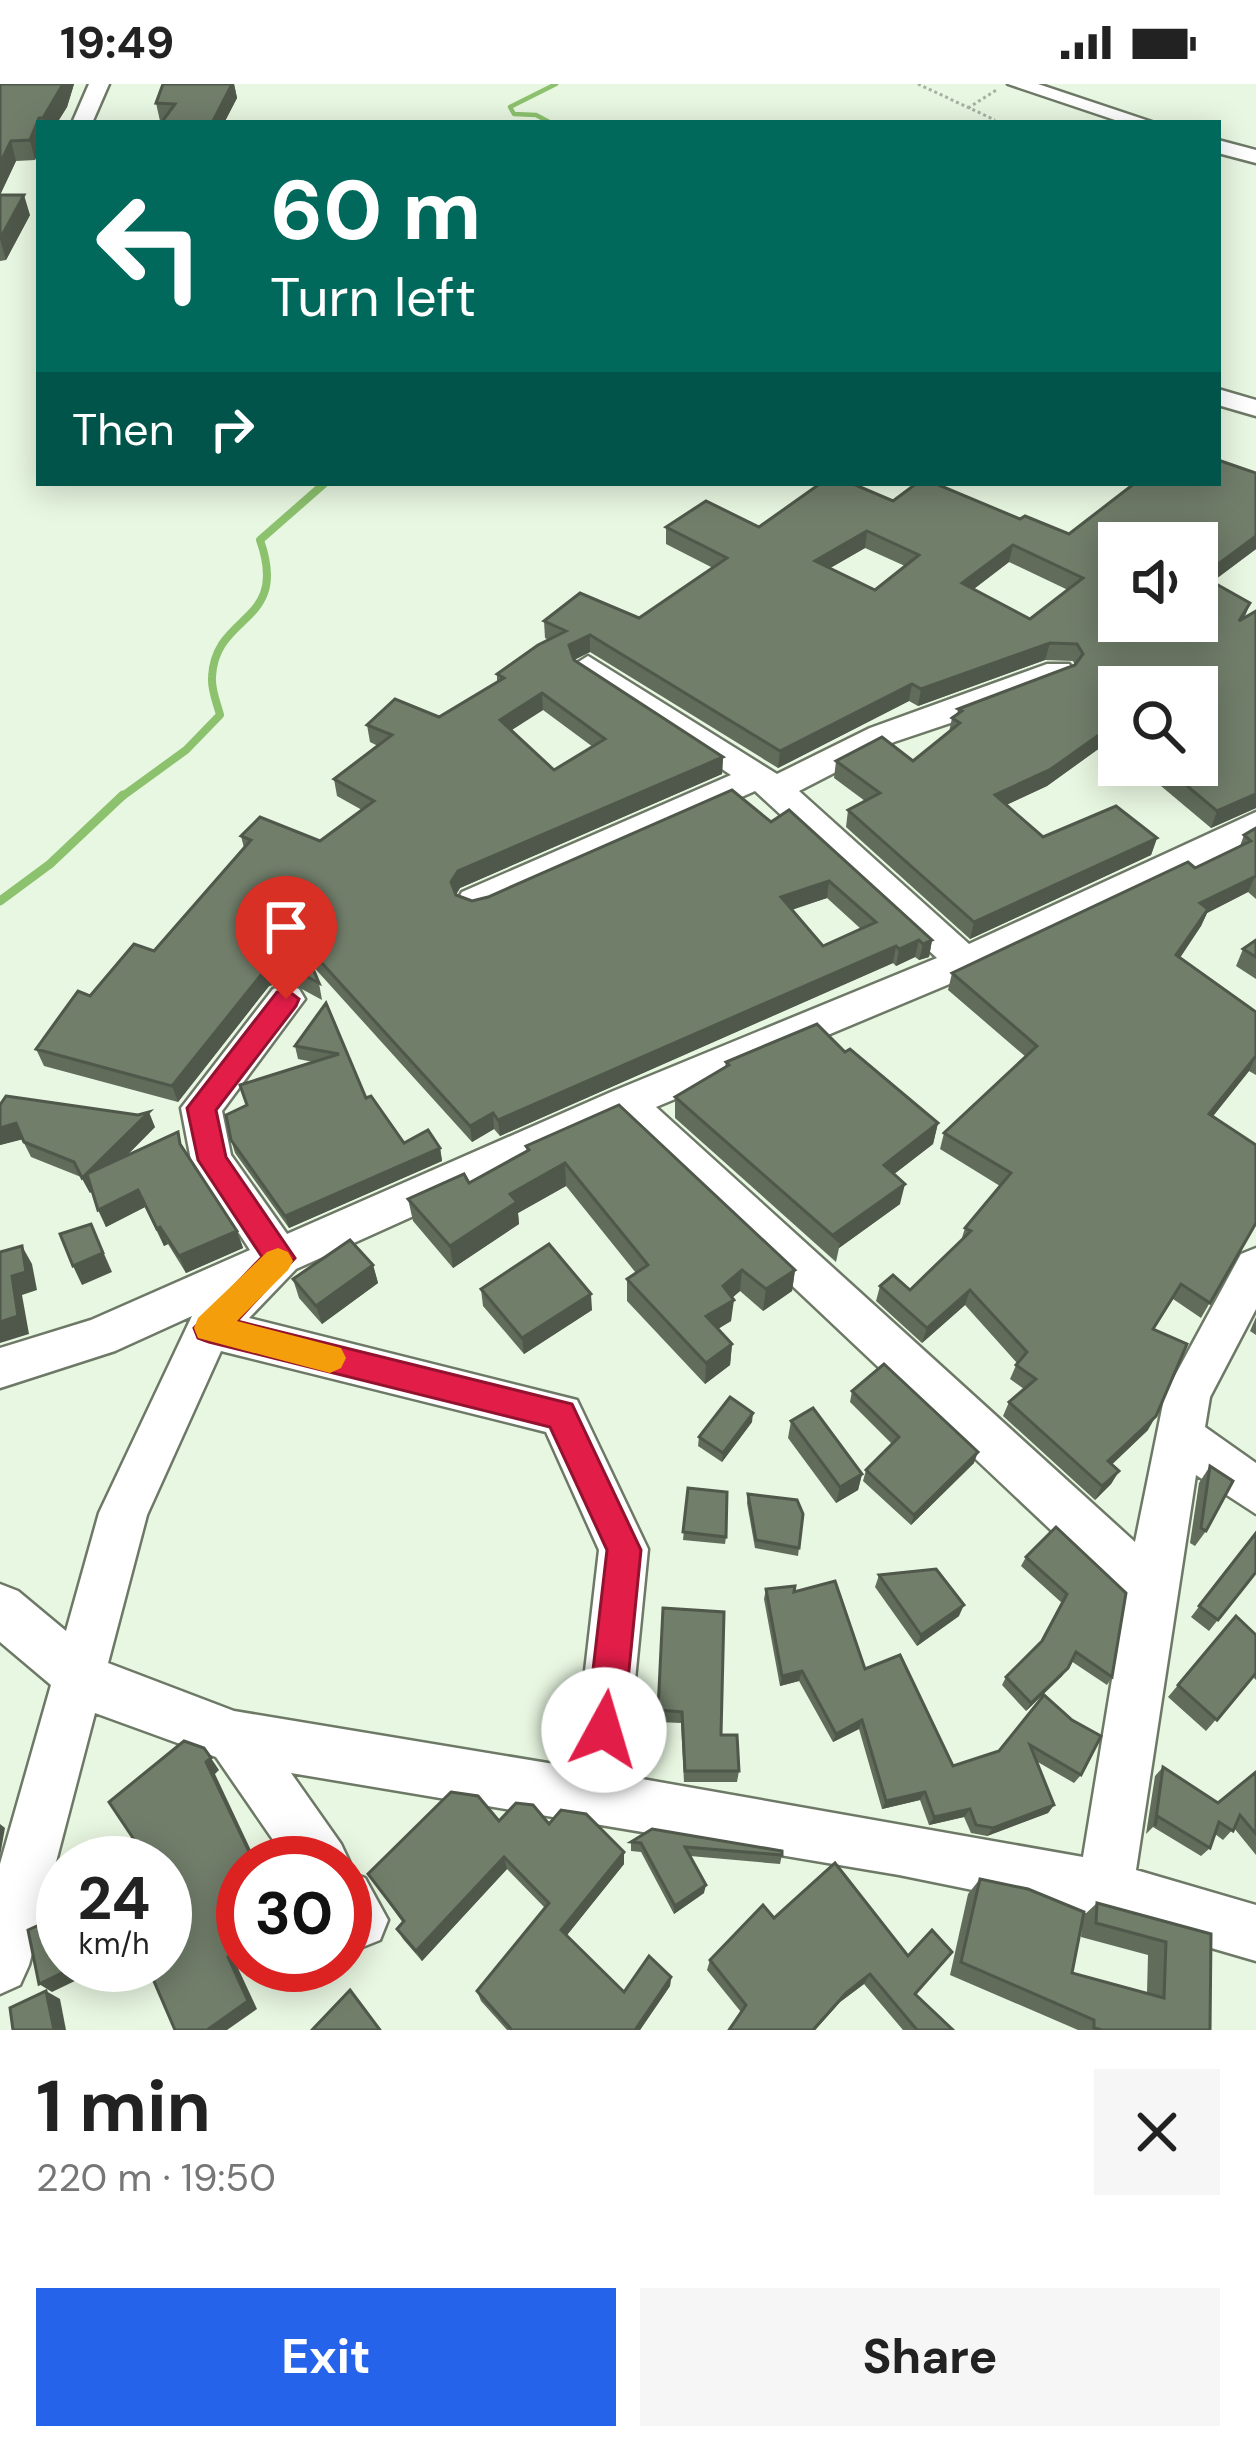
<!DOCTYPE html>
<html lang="en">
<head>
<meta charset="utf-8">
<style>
  :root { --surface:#fff; --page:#f6f6f6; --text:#222; --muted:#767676; --accent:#2563eb }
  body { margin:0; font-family:"DM Sans",sans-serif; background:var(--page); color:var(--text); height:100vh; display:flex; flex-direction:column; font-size:45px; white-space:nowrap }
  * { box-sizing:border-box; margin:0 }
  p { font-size:39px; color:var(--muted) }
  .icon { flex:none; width:66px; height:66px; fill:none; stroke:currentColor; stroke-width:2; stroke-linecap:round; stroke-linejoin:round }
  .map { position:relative; height:1946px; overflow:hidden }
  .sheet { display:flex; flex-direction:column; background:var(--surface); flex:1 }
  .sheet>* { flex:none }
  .top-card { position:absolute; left:36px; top:36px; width:1185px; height:366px; border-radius:0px; box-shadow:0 6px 30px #0003; background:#00695c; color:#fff; overflow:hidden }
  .fabs { position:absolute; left:1098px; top:438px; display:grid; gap:24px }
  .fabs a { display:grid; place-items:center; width:120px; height:120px; border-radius:0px; background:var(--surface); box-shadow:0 6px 30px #0003; font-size:60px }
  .speed { position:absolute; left:36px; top:1752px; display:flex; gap:24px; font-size:60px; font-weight:700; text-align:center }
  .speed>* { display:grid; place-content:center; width:156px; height:156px; border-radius:50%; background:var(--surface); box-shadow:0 6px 30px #0003; line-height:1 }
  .speed small { font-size:30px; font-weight:400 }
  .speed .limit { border:18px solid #d22; background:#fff; color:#111 }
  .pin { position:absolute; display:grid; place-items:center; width:102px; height:102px; color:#fff; margin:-123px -51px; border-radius:50% 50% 50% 0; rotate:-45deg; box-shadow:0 0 12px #0007 }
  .pin .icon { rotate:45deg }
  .me { position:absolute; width:132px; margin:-66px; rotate:6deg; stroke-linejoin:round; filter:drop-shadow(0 0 9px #0008) }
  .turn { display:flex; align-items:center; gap:42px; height:252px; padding:0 36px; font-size:54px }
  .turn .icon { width:156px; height:156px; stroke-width:2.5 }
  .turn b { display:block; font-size:84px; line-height:102px }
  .then { display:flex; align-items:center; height:114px; padding:0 36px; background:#0003; gap:24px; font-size:45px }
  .round { display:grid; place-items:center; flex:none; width:126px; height:126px; border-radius:0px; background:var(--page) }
  .summary { display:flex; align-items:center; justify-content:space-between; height:204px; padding:0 36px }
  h1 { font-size:72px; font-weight:700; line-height:90px }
  .cta { display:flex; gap:24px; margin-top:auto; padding:24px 36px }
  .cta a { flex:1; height:138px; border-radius:0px; background:var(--accent); color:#fff; font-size:48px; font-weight:700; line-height:138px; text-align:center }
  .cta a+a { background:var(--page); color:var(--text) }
  .status { display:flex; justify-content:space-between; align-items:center; height:84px; padding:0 60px; background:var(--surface); direction:ltr }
  .status svg { height:33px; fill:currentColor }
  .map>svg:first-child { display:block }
</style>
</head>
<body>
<div class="status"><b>19:49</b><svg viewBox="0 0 49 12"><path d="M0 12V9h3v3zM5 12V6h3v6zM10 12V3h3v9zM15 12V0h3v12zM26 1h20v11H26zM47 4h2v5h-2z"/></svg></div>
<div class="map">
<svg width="1256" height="1946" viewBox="0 0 1256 1946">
  <rect width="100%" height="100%" fill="#e8f7e1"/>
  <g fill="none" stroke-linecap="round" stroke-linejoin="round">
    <!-- stream-far2 -->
    <path stroke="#8cc16d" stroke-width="4.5" d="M551 39 536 31 514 30 510 23 556 0"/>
    <!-- stream-far1 -->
    <path stroke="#8cc16d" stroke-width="8" d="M120 714 186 666 220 631C217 619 211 606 212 593 215 528 290 541 260 456L325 399"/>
    <!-- stream -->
    <path stroke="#8cc16d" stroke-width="9" d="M0 817 50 780 123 711"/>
    <!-- street casing -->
    <g stroke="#6d7966" stroke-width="5">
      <g id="street">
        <path d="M89 0H109L92 39H72Z"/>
        <path d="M1008 0H1038L1155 39H1124Z"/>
        <path d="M1218 56 1256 66V79L1218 69Z"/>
        <path d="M1218 305 1256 316V332L1218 321Z"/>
        <path d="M588 572 777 690 870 644 1047 580H1069L1074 587 1069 594 1019 616 894 658 799 707 969 860 1256 728V754L978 888 656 1023 1135 1458 1165 1310 1241 1170 1256 1164V1225L1210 1313 1205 1343 1256 1379V1430L1196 1391 1136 1786 1256 1821V1877L1105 1833 899 1791 291 1689 341 1760 350 1779 346 1787 365 1794 388 1836 380 1856 360 1864 345 1858V1779H289L216 1673 95 1629 29 1881 20 1901 0 1910V1780L51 1601 0 1558V1500L18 1507 66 1547 99 1429 192 1232 115 1267 0 1304V1264L91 1236 250 1166 191 1076 181 1024 273 905 286 901 299 905 305 915 222 1027 231 1071 287 1150 611 1008 937 874 755 707 488 826 475 830 462 826 457 817 462 808 731 691 577 589 572 582ZM620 1039 1125 1516 1083 1773 608 1689 630 1646 648 1465 577 1316 249 1234 296 1185ZM221 1267 546 1348 599 1466 579 1639 554 1680 234 1627 108 1579 147 1431Z"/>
      </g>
    </g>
    <!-- path -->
    <g stroke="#a6b1a0" stroke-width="3" stroke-dasharray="3 3" stroke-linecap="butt">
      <path d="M918 0 995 36"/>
      <path d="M968 24 998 5"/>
    </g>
    <!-- street -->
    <use href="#street" fill="#fff" fill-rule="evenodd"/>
  </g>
  <!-- wall -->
  <g fill="#616c5b" fill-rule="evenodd">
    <path d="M0 0H74L67 23 57 39H39V67L35 76 16 77 0 111 30 131 6 176 0 177Z"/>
    <path d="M163 0H234L237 14 224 39H161L163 37H160L156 19Z"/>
    <path d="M1256 389V465L1212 498 1250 519 1245 533 1256 724 1211 744 1136 681H1197L1119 603V667L1108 658 1047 702 1006 721 1043 753 1157 754 1151 771 970 855 846 743 848 726 865 717 834 694 836 677H913L949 648 952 634 957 631 958 625 1075 581 1073 577 1045 576 918 622 909 617 778 684 590 568 574 576 723 673 722 690 460 804 456 811 472 817 771 738 932 856 929 873 919 876 915 873 896 882 893 879 500 1052 494 1045 472 1058 310 879 319 899 322 916 287 897 269 902 178 1018 44 982 36 965 90 912 154 867 244 764 241 752 320 757 362 726 337 712 334 695 378 662 370 658 367 641 439 633 497 598V590L549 556 545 554 544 537 639 534 713 484 666 460V443H759L893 417 1020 435 1069 450ZM865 464 905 482 875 506 830 484ZM1009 478 1068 506 1030 535 974 505ZM543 626 593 663 554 686 511 646ZM827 814 861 845 823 862 792 825Z"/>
    <path d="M1256 744V815L1248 808 1207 829 1201 842 1180 874 1256 928V991L1249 987 1213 1032 1256 1139 1201 1234 1173 1215 1154 1245 1148 1346 1112 1380 1119 1387 1111 1400 1095 1416 1003 1332 1009 1318 1024 1305 1010 1295 1017 1279 965 1221 922 1259 876 1217 880 1202 910 1206 961 1157 965 1144 1000 1102 940 1065 944 1049 1026 973 948 906 952 889 1195 784 1240 762 1244 751Z"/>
    <path d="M1256 856V895L1236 882 1243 865Z"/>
    <path d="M326 919 366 1014 404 1059 440 1064 442 1077 289 1144 235 1069 231 1056 247 1022 313 978 298 975 295 962Z"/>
    <path d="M845 968 938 1039 933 1060 894 1090 900 1120 839 1164 836 1178 675 1034V1013L725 983 726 978Z"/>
    <path d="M0 1021 155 1043 127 1071 185 1067 237 1147 243 1164 186 1189 168 1160 164 1162 145 1123 106 1143 92 1106 90 1109 81 1093 31 1073 22 1055 0 1061Z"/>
    <path d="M526 1062 795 1186 792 1207 763 1227 740 1207 732 1214 731 1237 718 1245 732 1260 730 1281 705 1300 627 1217V1195L636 1189 566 1102 518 1129 519 1140 453 1184 413 1137 408 1115 469 1099 527 1067Z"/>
    <path d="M373 1181 378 1199 322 1240 299 1214 293 1195Z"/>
    <path d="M481 1205 592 1226 524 1270 483 1222Z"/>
    <path d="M1256 1233V1251L1250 1247Z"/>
    <path d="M852 1307 974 1379 911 1441 863 1397 866 1386 892 1360 850 1318Z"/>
    <path d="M791 1337 862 1390 858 1406 836 1419 788 1354Z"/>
    <path d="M752 1338 722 1378 698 1362 699 1353Z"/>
    <path d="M1210 1382 1206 1447 1195 1462 1190 1459 1199 1399Z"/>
    <path d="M688 1404 726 1453 725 1460 683 1456Z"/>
    <path d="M748 1410 799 1464 798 1472 755 1464 747 1419Z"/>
    <path d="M1056 1443 1112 1593 1107 1601 1071 1577 1062 1592 1026 1627 1002 1601 1006 1593 1041 1558 1062 1519 1021 1482 1026 1473Z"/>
    <path d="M1256 1449V1488L1209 1547 1191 1533Z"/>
    <path d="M879 1491 959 1532 917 1562 875 1503Z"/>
    <path d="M766 1505 794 1508 953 1682 999 1667 1044 1611 1081 1691 1074 1699 1036 1677 1054 1721 1048 1729 987 1752 971 1749 964 1733 929 1741 920 1716 882 1725 859 1645 833 1658 799 1597 780 1602 764 1515Z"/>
    <path d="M663 1524 739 1687 737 1698H684L681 1639 658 1638Z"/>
    <path d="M1236 1532 1256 1551V1596L1253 1593 1206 1647 1168 1613Z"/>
    <path d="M1163 1683 1218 1719 1256 1698V1771L1234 1744 1223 1756 1215 1750 1210 1764 1201 1772 1153 1743 1146 1750 1155 1692Z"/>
    <path d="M499 1737 549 1740 624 1768V1780L567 1851 624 1908 671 1893 670 1902 640 1946H507L481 1917 477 1907 545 1824 507 1785 422 1877 403 1855 397 1845 403 1839 368 1790Z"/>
    <path d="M631 1758 782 1771 780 1780 690 1772 704 1809 674 1830 641 1768 631 1767Z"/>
    <path d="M980 1795 1083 1832 1097 1819 1211 1850 1210 1946H1078L950 1891 968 1810ZM1082 1838 1081 1853 1148 1871 1147 1909 1072 1889Z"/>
    <path d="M774 1834 915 1910 953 1946H903L864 1900 840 1918 815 1946H729L741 1928 707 1886 710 1876Z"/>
  </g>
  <!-- shaded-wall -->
  <g fill="#4f584a">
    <path d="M63 0H74L67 23 57 39H45L43 34Z"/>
    <path d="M232 0H234L237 14 224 39H212Z"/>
    <path d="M39 34V67L35 76 30 56Z"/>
    <path d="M11 57 16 77 0 111V79Z"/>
    <path d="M24 111 30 131 6 176 0 155Z"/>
    <path d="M867 447 865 464 813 494 815 477Z"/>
    <path d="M1256 452V465L1197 509 1202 492Z"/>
    <path d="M1013 461 1009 478 959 516 962 499Z"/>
    <path d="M590 551V568L570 578 569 561Z"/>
    <path d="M1050 559 1045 576 918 622 921 605Z"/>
    <path d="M912 600 909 617 778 684 780 667Z"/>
    <path d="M542 609 543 626 501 653 500 636Z"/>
    <path d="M1113 641 1108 658 1047 702 991 728 995 711Z"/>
    <path d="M723 673 722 690 460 804 453 815 451 798 458 787Z"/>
    <path d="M1256 710V724L1211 744 1217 727Z"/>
    <path d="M1157 754 1151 771 970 855 974 838Z"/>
    <path d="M1255 792 1248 808 1207 829 1201 842 1170 888 1200 819Z"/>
    <path d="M829 797 827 814 780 830 781 813Z"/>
    <path d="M919 856 915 873 896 882 899 865Z"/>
    <path d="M932 856 929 873 919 876 923 860Z"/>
    <path d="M896 862 893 879 500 1052 498 1036Z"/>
    <path d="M283 880 287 897 269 902 178 1018 172 1002 265 886Z"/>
    <path d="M1256 972 1249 987 1202 1046 1209 1030Z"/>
    <path d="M149 1028 155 1043 90 1109 82 1094Z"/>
    <path d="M493 1029 494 1045 472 1058 470 1042Z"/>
    <path d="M16 1039 24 1055 0 1061V1044Z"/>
    <path d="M938 1039 933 1060 880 1101 884 1081Z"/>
    <path d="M440 1064 442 1077 289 1144 285 1132Z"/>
    <path d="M565 1079 566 1102 518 1129 519 1140 453 1184 450 1162 510 1110Z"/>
    <path d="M905 1100 900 1120 839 1164 840 1158 833 1151Z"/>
    <path d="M138 1106 145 1123 106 1143 98 1126Z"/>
    <path d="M91 1140 112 1188 82 1201 73 1182Z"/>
    <path d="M160 1143 168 1160 164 1162 157 1145Z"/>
    <path d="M237 1147 243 1164 186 1189 179 1172Z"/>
    <path d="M22 1162 32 1180 37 1206 22 1211 29 1250 0 1259V1238Z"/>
    <path d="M373 1181 378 1199 322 1240 316 1222Z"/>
    <path d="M742 1186 740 1207 722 1222 734 1216 731 1237 704 1253 706 1232 723 1202Z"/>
    <path d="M795 1186 792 1207 763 1227 766 1205Z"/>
    <path d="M970 1206 965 1221 922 1259 927 1244Z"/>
    <path d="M591 1210 592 1226 524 1270 522 1254Z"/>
    <path d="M732 1260 730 1281 705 1300 706 1279Z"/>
    <path d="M753 1329 752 1338 722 1378 723 1369Z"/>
    <path d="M1156 1332 1148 1346 1101 1391 1108 1377Z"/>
    <path d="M978 1368 974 1379 911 1441 914 1431Z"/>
    <path d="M1119 1387 1111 1400 1095 1416 1102 1402Z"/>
    <path d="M862 1390 858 1406 836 1419 840 1403Z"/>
    <path d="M964 1521 959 1532 917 1562 921 1551Z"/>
    <path d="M1068 1584 1062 1592 1026 1627 1031 1619Z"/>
    <path d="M802 1587 799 1597 780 1602 782 1592Z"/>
    <path d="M862 1636 859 1645 833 1658 836 1650Z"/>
    <path d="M211 1674 219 1686 215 1690 257 1779H254L206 1678Z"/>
    <path d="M925 1708 920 1716 882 1725 886 1717Z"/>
    <path d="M1054 1721 1048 1729 987 1752 993 1744Z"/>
    <path d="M970 1725 964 1733 929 1741 934 1733Z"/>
    <path d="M0 1740 5 1744 0 1772Z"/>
    <path d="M624 1768V1780L563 1856 561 1846Z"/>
    <path d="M504 1773 507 1785 422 1877 416 1867Z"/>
    <path d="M706 1801 704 1809 674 1830 675 1822Z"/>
    <path d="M243 1860V1877L237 1882 257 1925 227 1946H207L228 1873Z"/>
    <path d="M78 1881H108L52 1908 39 1900Z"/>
    <path d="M870 1890 864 1900 840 1918 815 1946H813L846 1909Z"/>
    <path d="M671 1893 670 1902 640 1946H635Z"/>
    <path d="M46 1907 60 1915 66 1946H54Z"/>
  </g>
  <!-- building -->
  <g fill="#717e6a" stroke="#4f584a" stroke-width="3" fill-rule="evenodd">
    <path d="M0 0H63L43 34H39L30 56 11 57 0 79Z"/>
    <path d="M163 0H232L212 39H161L175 20 156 19Z"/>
    <path d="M0 111H24L0 155Z"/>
    <path d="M1218 376 1256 389V452L1202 492 1250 519 1239 537 1256 527V710L1217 727 1162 681H1197V603H1119V646L1113 641 1051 685 995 711 1043 753 1116 722 1157 754 974 838 848 726 880 709 836 677 882 653 913 677 960 639 952 634 962 627 958 625 1075 581 1083 570 1077 560 1050 559 921 605 912 600 780 667 590 551 569 561 574 576 723 673 458 787 451 798 456 811 472 817 488 813 732 706 771 738 789 726 932 856 923 860 919 856 899 865 896 862 498 1036 493 1029 470 1042 301 856 319 899 283 880 265 886 172 1002 36 965 78 907 90 912 134 860 154 867 251 756 241 752 260 733 320 757 374 717 334 695 392 651 367 641 395 615 439 633 504 594 497 590 538 561 566 547 544 537 580 509 639 534 727 474 666 443 706 417 759 443 821 399H851L893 417 917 399H934L1020 435 1025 432 1069 450 1135 399H1218ZM867 447 919 471 875 506 815 477ZM1119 459H1197V537H1119ZM1013 461 1083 494 1030 535 962 499ZM542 609 605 655 554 686 500 636ZM829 797 876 838 823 862 781 813Z"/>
    <path d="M1256 744V792L1200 819 1208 825 1176 871 1256 928V972L1209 1030 1256 1061V1139L1210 1219 1181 1200 1153 1245 1187 1260 1156 1332 1108 1377 1119 1387 1102 1402 1009 1318 1036 1295 1016 1281 1027 1268 970 1206 927 1244 880 1202 893 1191 910 1206 971 1147 965 1144 1011 1089 944 1049 1037 962 952 889 1188 778 1195 784 1251 757 1244 751Z"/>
    <path d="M1256 856V873L1243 865Z"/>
    <path d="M326 919 366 1014 371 1012 404 1059 428 1046 440 1064 285 1132 231 1056 226 1031 247 1021 240 1001 339 970 295 962Z"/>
    <path d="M817 940 845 968 850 965 938 1039 884 1081 905 1100 833 1151 840 1158 675 1013 729 981 726 978Z"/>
    <path d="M6 1012 138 1031 149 1028 82 1094 74 1078 24 1058 16 1039 0 1044V1021Z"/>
    <path d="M619 1021 795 1186 766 1205 742 1186 723 1202 734 1216 706 1232 732 1260 706 1279 627 1195 648 1181 565 1079 510 1110 517 1118 450 1162 408 1115 464 1090 469 1099 529 1066 526 1062Z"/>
    <path d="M178 1048 180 1060 237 1147 179 1172 160 1143 157 1145 138 1106 98 1126 87 1090Z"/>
    <path d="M91 1140 103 1169 73 1182 60 1150Z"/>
    <path d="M350 1156 373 1181 316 1222 293 1195Z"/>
    <path d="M549 1160 591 1210 522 1254 481 1205Z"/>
    <path d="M22 1162 26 1188 12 1192 18 1232 0 1238V1168Z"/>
    <path d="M884 1280 978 1368 914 1431 866 1386 899 1353 852 1307Z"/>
    <path d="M730 1313 753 1329 723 1369 699 1353Z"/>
    <path d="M813 1324 862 1390 840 1403 791 1337Z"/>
    <path d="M1210 1382 1233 1397 1206 1447 1201 1444Z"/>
    <path d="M688 1404 727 1408 726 1453 683 1448Z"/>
    <path d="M748 1410 797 1416 803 1430 799 1464 756 1456Z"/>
    <path d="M1056 1443 1126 1509 1112 1593 1076 1568 1068 1584 1031 1619 1006 1593 1042 1557 1067 1510 1026 1473Z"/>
    <path d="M1256 1449V1488L1218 1536 1199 1522Z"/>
    <path d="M936 1485 964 1521 921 1551 879 1491Z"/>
    <path d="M835 1497 865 1585 900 1571 953 1682 999 1667 1044 1611 1072 1636 1101 1652 1081 1691 1030 1661 1054 1721 993 1744 976 1741 970 1725 934 1733 925 1708 886 1717 862 1636 836 1650 802 1587 782 1592 766 1505 795 1502 794 1508Z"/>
    <path d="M663 1524 724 1528 721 1651H737L739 1687H685L682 1628 658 1626Z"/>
    <path d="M1236 1532 1256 1551V1589L1217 1636 1178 1601Z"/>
    <path d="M184 1657 204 1664 211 1674 206 1678 254 1778 273 1764 281 1773H292L295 1779H243V1860L228 1873 248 1917 207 1946H175L147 1881H165V1782L168 1781H165V1779H128L122 1761 133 1754 109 1718Z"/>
    <path d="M1163 1683 1218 1719 1256 1688V1750L1240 1731 1233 1747 1219 1738 1210 1764 1157 1732 1155 1742Z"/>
    <path d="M451 1708 478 1712 499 1737 516 1719 533 1721 549 1740 561 1726 586 1730 624 1768 561 1846 624 1908 649 1872 671 1893 635 1946H512L477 1907 549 1819 504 1773 416 1867 397 1845 404 1837 368 1790Z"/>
    <path d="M652 1745 782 1767V1771L685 1763 706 1801 675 1822 641 1759 631 1758Z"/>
    <path d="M835 1779 908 1872 932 1846 952 1868 915 1910 953 1946H917L870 1890 846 1909 813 1946H729L746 1921 710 1876 763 1821 774 1834Z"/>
    <path d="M980 1795 1028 1805 1084 1828 1072 1889 1164 1914 1166 1858 1096 1839 1097 1819 1211 1850 1210 1946H1102L1094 1944V1936L961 1878Z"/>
    <path d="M63 1830V1881H78L39 1900 28 1846Z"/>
    <path d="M350 1906 380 1946H312Z"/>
    <path d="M46 1907 54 1946H13L10 1924Z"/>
  </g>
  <!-- route -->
  <path fill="#e11d48" stroke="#92132f" stroke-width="3" d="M286 905 299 915 296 922 216 1026 226 1073 295 1174 237 1237 572 1320 641 1466 623 1646 617 1659 604 1664 591 1659 586 1646 607 1466 550 1343 209 1258 198 1254 194 1244 262 1173 198 1076 187 1024 277 908Z"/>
  <!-- slow -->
  <path fill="#f59e0b" d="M278 1164 288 1168 293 1177 288 1186 237 1237 341 1264 346 1274 341 1284 330 1289 198 1254 194 1244 198 1234 267 1168Z"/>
</svg>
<div class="fabs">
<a><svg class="icon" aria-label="sound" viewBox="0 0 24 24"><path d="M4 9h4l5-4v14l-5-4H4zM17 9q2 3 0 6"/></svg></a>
<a><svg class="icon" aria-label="search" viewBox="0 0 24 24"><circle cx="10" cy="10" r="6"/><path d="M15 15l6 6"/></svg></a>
</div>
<div class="speed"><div>24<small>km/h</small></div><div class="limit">30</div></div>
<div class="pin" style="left:286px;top:915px;background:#d93025"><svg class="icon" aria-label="arrive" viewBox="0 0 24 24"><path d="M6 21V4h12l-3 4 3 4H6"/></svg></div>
<svg class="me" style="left:604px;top:1646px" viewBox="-20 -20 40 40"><circle r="19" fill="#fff"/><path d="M0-13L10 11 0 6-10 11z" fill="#e11d48"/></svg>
<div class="top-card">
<div class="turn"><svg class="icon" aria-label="left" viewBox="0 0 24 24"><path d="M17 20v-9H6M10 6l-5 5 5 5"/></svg><div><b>60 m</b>Turn left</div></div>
<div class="then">Then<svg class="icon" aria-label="right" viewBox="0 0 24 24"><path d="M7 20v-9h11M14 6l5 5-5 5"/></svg></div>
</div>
</div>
<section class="sheet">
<div class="summary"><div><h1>1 min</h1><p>220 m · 19:50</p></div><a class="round"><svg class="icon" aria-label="close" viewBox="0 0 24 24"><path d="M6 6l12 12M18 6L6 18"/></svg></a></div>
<div class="cta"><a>Exit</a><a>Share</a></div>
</section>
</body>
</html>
